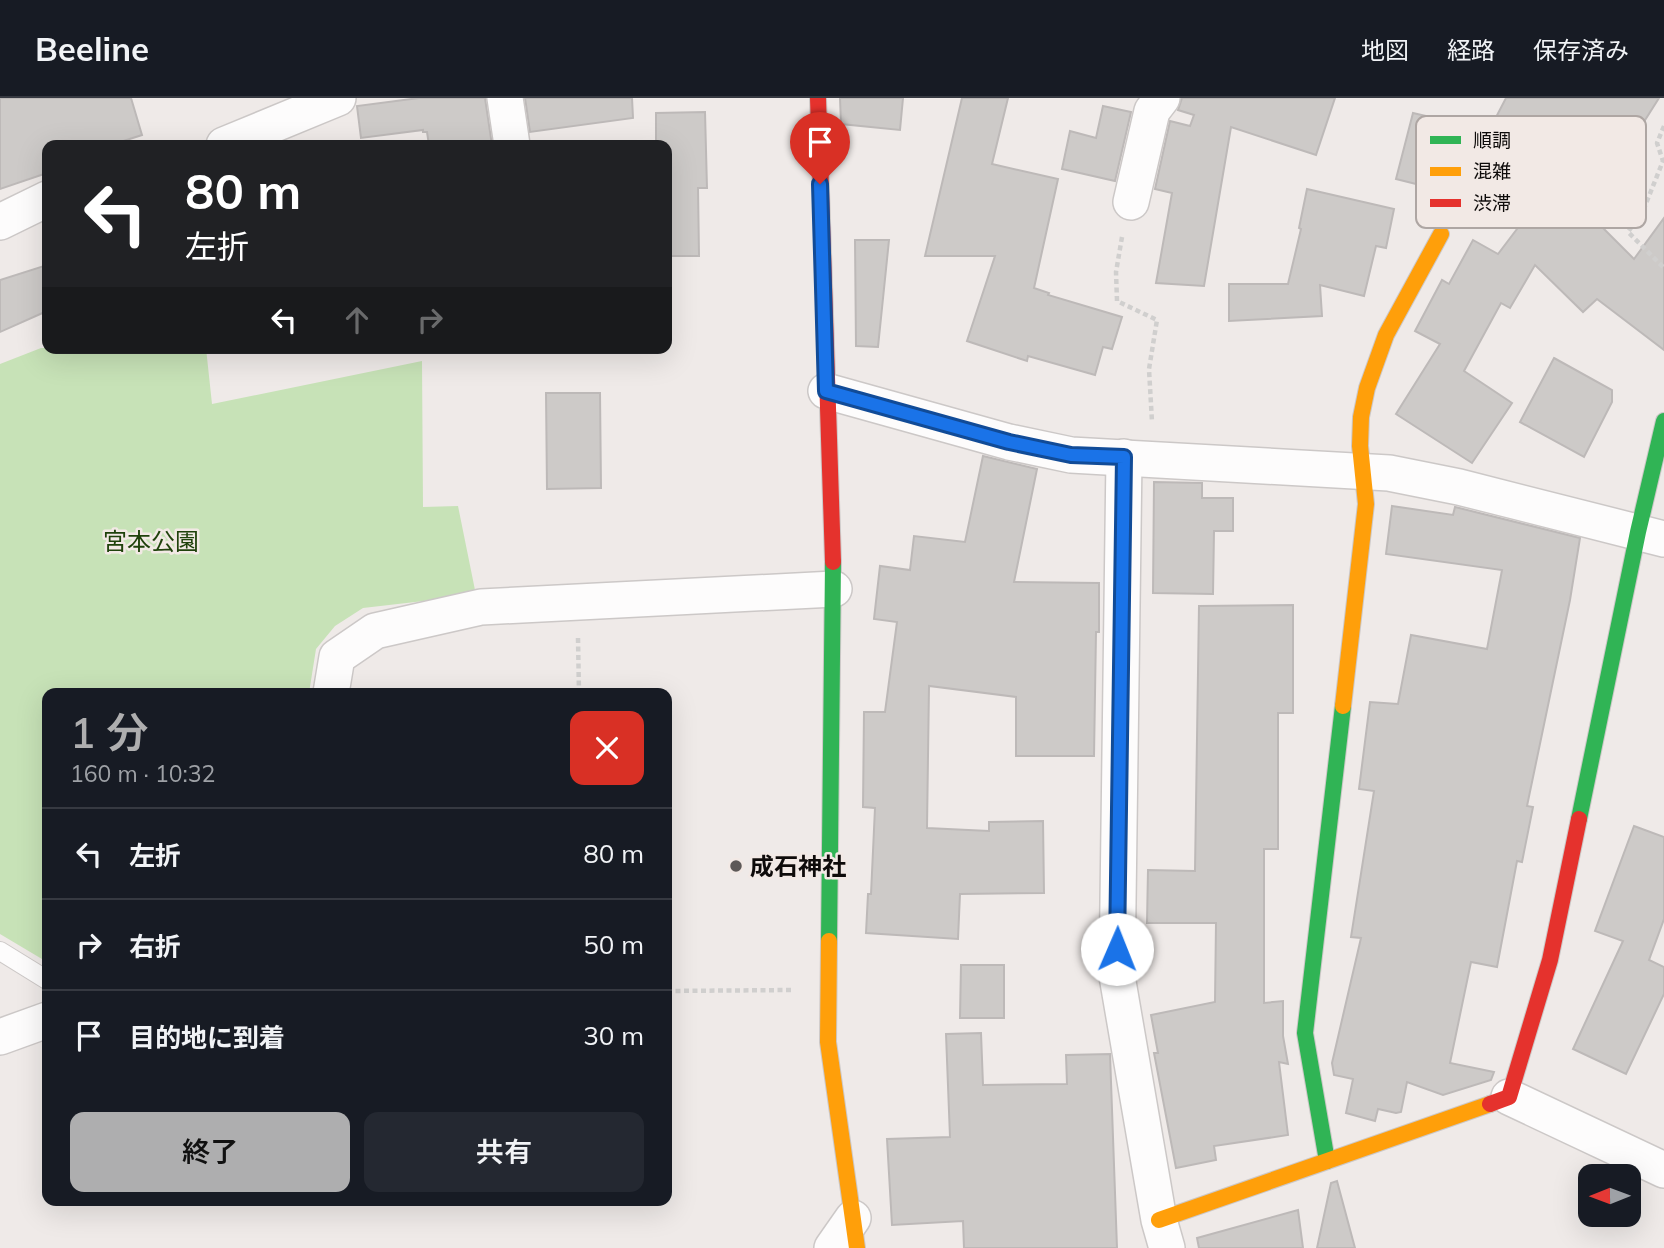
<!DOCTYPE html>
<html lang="ja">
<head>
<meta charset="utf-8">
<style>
  :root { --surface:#171b24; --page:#242831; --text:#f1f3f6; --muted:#9ea1a6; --line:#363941; --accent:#aeaeaf }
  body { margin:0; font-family:Mulish,"Noto Sans JP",sans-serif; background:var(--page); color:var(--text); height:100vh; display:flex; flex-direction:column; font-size:26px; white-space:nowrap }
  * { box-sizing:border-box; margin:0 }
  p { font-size:23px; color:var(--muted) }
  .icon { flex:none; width:38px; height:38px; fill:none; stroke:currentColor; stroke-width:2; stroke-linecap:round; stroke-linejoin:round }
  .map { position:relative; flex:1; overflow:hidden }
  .sheet { position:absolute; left:42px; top:590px; width:630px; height:518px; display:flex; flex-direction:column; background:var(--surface); border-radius:14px; box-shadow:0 7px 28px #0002 }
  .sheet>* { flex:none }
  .hud { position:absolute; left:42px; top:42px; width:630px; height:214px; border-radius:14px; box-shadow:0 7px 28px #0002; background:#202124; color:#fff; overflow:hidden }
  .needle { width:46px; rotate:269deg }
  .tools { position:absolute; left:1578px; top:1066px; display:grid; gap:14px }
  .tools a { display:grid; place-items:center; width:63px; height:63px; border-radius:14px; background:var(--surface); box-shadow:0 7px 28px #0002; font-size:35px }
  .pin { position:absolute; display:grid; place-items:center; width:60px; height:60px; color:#fff; margin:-72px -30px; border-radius:50% 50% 50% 0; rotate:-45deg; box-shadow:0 0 7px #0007 }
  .pin .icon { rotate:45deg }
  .me { position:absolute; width:77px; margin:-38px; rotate:1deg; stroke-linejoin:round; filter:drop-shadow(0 0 5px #0008) }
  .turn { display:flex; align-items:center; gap:24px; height:147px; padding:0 28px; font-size:32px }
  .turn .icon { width:91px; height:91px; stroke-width:2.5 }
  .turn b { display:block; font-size:49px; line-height:60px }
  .lanes { display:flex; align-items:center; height:66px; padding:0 28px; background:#0003; justify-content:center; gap:35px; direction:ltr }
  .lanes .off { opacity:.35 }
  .round { display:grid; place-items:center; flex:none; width:74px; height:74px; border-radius:14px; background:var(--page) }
  .head { display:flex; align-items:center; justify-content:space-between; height:119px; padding:0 28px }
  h1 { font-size:42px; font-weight:600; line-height:52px; color:var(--accent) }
  .button { display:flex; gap:14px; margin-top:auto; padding:14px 28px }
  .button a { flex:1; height:80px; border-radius:14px; background:var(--accent); color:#111; font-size:28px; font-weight:600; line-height:80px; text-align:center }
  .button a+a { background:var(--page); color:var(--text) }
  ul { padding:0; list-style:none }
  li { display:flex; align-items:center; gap:21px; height:91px; padding:0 28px; border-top:2px solid var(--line) }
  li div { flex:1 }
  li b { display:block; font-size:26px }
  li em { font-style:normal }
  header { display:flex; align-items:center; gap:42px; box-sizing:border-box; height:98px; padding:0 35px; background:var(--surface); border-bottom:2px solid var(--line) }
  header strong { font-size:33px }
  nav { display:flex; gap:38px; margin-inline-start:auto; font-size:24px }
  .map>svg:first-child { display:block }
</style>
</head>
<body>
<header>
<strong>Beeline</strong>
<nav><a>地図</a><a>経路</a><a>保存済み</a></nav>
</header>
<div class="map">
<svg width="1664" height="1150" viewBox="0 0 1664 1150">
  <rect width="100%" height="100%" fill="#efeae8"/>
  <!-- green -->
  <path fill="#c7e2b7" d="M41 250H206L212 306 422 263 423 409 458 408 476 497 363 510 335 528 316 551 309 595H47V864L0 836V266Z"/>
  <!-- building -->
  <g fill="#cdcac8" stroke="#bdb9b8" stroke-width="2">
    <path d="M0 0H131L142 37 111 47H47V75L0 91Z"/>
    <path d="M419 0H485L492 47H429L427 34H423V32L361 40 357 8Z"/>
    <path d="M525 0H632L633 20 530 34Z"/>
    <path d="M840 0H903L900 32 841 26Z"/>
    <path d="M962 0H1008L992 66 1058 81 1034 190 1049 195 1048 197 1122 219 1112 251 1103 249 1095 277 1028 258 1027 263 967 243 995 158H925Z"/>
    <path d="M1182 0H1335L1316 57 1231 29 1204 188 1156 185 1172 95 1155 91 1170 23 1190 28 1194 17 1178 12Z"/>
    <path d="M1506 0H1659L1587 114 1634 161 1664 120V252L1597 201 1583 214 1535 167 1510 210 1501 205 1464 273 1512 305 1472 365 1396 316 1440 246 1415 233 1442 182 1449 186 1473 142 1498 156 1558 77 1551 72 1559 57 1494 23Z"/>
    <path d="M1103 8 1131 14 1115 83 1062 71 1070 33 1096 40Z"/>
    <path d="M705 14 707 90H698L699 158H667V47H656V15Z"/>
    <path d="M1413 15 1456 25 1440 92 1396 81Z"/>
    <path d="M1307 91 1394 111 1386 150 1376 148 1364 198 1320 187 1322 218 1229 223V186H1288L1301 131 1299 130Z"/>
    <path d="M855 142H889L878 249 856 248Z"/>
    <path d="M47 167V213L0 234V182Z"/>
    <path d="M1554 260 1612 292V304L1584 359 1520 324Z"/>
    <path d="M546 295H600L601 390 547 391Z"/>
    <path d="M983 358 1037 371 1014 484 1099 485V534H1096L1094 658H1016V599L929 588 927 730 989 733V724L1043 723 1044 795 960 796 958 841 866 835 868 796H871L875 710 863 709 864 614H885L897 524 874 521 880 468 910 472 914 438 965 444Z"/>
    <path d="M1154 384 1202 385V400H1233V433H1214L1213 496 1153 495Z"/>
    <path d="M1392 408 1453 417 1455 409 1580 440 1570 502 1527 708 1533 709 1522 764 1517 763 1497 869 1471 864 1450 965 1494 974 1491 982 1443 997 1407 984 1401 1014 1396 1015 1378 1011 1375 1023 1346 1015 1353 981 1334 977 1332 965 1361 840 1351 839 1374 693 1359 691 1370 604 1398 606 1411 537 1487 551 1502 472 1386 456Z"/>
    <path d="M1293 507V615H1278V751H1264V905L1283 903V938L1288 966 1279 964 1288 1037 1214 1048 1216 1062 1176 1070 1154 955H1158L1151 917 1215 904 1216 825H1147L1148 772 1195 773 1199 508Z"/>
    <path d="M1634 728 1664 739V821L1649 862 1664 869V896L1626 976 1573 951 1623 843 1595 833Z"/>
    <path d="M961 867H1004V920H960Z"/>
    <path d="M981 935 983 987 1067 986 1066 957 1110 956 1117 1150H964L963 1123 892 1127 887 1041 950 1039 946 936Z"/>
    <path d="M1337 1083 1355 1150H1317L1331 1085Z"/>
    <path d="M1298 1112 1303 1150H1199L1197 1140Z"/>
  </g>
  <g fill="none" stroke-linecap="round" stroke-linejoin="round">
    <!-- lane casing -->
    <g stroke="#ccc8c7" stroke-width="20">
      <path id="lane" d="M0 853 47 882"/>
    </g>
    <!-- street casing -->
    <g stroke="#ccc8c7" stroke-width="38">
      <g id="street">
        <path d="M505 0 512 47"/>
        <path d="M224 47 338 0"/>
        <path d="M1131 104 1152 13 1162 0"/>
        <path d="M0 124 47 101"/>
        <path d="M826 293 1009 344 1071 357 1389 375 1459 389 1664 441"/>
        <path d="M1124 359 1117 878 1159 1122 1167 1150"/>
        <path d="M331 595 337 559 375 533 481 509 834 491"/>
        <path d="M0 939 47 922"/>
        <path d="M1509 999 1664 1072"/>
        <path d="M832 1150 853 1120"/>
      </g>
    </g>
    <!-- fast casing -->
    <g stroke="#ccc8c7" stroke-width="18">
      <g id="fast">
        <path d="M1579 721 1638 434 1664 323"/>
        <path d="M829 843 833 464"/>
        <path d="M1327 1063 1305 935 1343 608"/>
      </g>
    </g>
    <!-- slow casing -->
    <g stroke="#ccc8c7" stroke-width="18">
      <g id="slow">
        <path d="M1343 608 1366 406 1360 348 1361 319 1367 290 1386 237 1441 136"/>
        <path d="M829 843 828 944 857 1150"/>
        <path d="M1159 1122 1490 1006"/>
      </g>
    </g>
    <!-- jam casing -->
    <g stroke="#ccc8c7" stroke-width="18">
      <g id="jam">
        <path d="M818 0 833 464"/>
        <path d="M1490 1006 1509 999 1550 862 1579 721"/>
      </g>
    </g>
    <!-- path -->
    <g stroke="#d0cfce" stroke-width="4.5" stroke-dasharray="5 3.5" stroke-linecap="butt">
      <path d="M1664 28 1657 45 1663 63 1643 113 1628 134 1664 170"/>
      <path d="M1122 139 1116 174 1117 203 1157 222 1149 271 1152 324"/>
      <path d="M578 540 579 595"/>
      <path d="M667 893 791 892"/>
    </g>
    <!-- lane -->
    <use href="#lane" stroke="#fdfcfc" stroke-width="18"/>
    <!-- street -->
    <use href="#street" stroke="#fdfcfc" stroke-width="35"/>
    <!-- fast -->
    <use href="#fast" stroke="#30b455" stroke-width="16"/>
    <!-- slow -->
    <use href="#slow" stroke="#ff9f0a" stroke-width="16"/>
    <!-- jam -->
    <use href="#jam" stroke="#e5322d" stroke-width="16"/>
  </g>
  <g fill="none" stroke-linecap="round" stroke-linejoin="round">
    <!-- route casing -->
    <g stroke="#114b97" stroke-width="18">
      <path id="route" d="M820 86 826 293 1009 344 1071 357 1124 359 1117 851"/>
    </g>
    <!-- route -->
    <use href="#route" stroke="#1a73e8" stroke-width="12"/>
  </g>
  <!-- markers -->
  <circle fill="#5d5958" stroke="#f2e9e5" stroke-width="2.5" cx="736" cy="768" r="7"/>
  <g text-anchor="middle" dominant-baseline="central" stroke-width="5" stroke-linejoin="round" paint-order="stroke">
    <!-- park labels -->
    <g font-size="24" fill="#1f420b" stroke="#f2e9e5">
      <text x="151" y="443">宮本公園</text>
    </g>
    <!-- poi labels -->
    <g font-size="24" font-weight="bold" fill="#0e0b0a" stroke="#f2e9e5" text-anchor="start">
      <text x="750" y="768">成石神社</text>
    </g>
  </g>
  <!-- legend -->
  <rect x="1416" y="18" width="230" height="112" rx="10" fill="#f2e9e5" stroke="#aea6a3" stroke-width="2"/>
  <rect x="1430" y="38" width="31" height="8" fill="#30b455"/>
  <rect x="1430" y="69" width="31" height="9" fill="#ff9f0a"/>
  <rect x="1430" y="101" width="31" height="8" fill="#e5322d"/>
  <g font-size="19" fill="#0e0b0a">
    <text x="1473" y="49">順調</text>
    <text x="1473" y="80">混雑</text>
    <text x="1473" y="112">渋滞</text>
  </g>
</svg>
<div class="tools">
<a><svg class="needle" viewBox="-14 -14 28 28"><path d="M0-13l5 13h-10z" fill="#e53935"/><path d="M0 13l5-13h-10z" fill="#9ea1a6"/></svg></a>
</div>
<div class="pin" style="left:820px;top:86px;background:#d93025"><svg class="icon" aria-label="arrive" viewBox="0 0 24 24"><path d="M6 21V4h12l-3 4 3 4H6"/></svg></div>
<svg class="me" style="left:1117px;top:851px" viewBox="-20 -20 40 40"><circle r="19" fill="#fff"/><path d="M0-13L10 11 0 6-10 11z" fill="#1a73e8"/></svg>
<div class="hud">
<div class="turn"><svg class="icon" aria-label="left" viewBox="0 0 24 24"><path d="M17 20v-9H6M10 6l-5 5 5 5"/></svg><div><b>80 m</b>左折</div></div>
<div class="lanes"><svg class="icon" aria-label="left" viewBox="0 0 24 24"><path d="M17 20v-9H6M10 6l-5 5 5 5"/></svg><svg class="icon off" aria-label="ahead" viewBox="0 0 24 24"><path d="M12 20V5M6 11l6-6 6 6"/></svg><svg class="icon off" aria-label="right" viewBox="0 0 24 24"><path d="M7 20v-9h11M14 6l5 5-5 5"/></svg></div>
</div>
<section class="sheet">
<div class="head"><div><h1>1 分</h1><p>160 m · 10:32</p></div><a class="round" style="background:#d93025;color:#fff"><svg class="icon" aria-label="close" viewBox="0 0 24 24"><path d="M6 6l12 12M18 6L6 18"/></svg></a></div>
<ul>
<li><svg class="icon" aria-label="left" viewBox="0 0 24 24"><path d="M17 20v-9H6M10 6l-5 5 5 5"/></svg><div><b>左折</b></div><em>80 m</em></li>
<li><svg class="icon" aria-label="right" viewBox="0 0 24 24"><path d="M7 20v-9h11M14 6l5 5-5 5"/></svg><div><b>右折</b></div><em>50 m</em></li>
<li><svg class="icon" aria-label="arrive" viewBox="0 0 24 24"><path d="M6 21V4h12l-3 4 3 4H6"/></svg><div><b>目的地に到着</b></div><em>30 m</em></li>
</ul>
<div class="button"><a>終了</a><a>共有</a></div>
</section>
</div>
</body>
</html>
